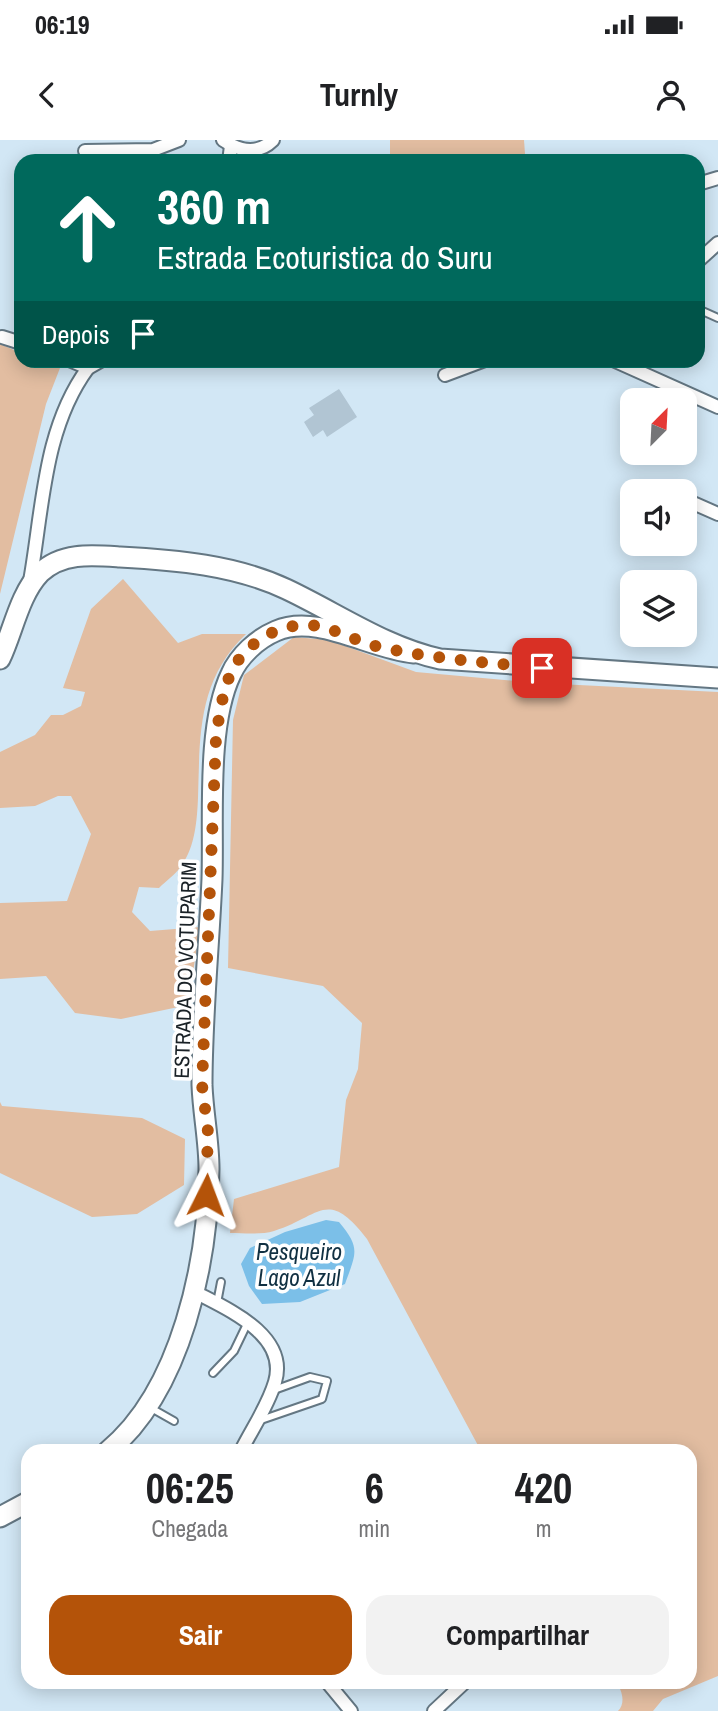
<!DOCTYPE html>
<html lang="pt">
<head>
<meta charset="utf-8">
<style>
  :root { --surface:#fff; --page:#f2f2f2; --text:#202124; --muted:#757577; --accent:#b45309 }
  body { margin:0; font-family:"Archivo Narrow",sans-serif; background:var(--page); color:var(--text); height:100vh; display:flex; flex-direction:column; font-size:26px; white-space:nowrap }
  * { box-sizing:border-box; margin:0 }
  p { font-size:23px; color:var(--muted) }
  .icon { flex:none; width:38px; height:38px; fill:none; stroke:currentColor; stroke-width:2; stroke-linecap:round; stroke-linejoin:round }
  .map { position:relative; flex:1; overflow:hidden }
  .panel { position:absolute; left:21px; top:1304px; width:676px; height:245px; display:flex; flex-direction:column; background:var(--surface); border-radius:21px; box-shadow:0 4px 18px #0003 }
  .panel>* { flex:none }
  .top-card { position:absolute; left:14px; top:14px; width:691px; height:214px; border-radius:21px; box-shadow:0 4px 18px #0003; background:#00695c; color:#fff; overflow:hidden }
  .needle { width:46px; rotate:24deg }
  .controls { position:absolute; left:620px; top:248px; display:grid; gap:14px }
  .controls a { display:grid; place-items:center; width:77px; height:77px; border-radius:14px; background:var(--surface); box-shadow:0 4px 18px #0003; font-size:35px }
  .pin { position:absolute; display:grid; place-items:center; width:60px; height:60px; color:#fff; margin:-30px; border-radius:14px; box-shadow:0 4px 10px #0006 }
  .me { position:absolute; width:77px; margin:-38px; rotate:3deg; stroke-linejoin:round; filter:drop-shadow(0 0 5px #0008) }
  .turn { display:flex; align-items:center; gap:24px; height:147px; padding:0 28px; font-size:32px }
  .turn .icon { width:91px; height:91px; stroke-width:2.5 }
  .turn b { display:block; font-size:49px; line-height:60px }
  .then { display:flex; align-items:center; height:66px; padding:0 28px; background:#0003; gap:14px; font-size:26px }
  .eta { display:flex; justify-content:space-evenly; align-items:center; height:119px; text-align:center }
  .eta b { font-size:42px; font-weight:700; line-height:49px }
  .primary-button { display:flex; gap:14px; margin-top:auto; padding:14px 28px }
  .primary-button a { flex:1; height:80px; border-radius:21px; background:var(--accent); color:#fff; font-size:28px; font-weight:700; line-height:80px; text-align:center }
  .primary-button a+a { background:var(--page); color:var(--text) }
  .status { display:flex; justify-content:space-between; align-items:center; height:49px; padding:0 35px; background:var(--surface); direction:ltr }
  .status svg { height:19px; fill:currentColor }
  header { display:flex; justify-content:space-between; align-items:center; height:91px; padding:0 28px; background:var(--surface); font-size:32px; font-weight:700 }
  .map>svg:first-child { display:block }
</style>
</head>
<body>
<div class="status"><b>06:19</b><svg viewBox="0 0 49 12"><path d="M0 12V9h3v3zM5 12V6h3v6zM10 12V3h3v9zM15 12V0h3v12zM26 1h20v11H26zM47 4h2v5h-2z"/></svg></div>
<header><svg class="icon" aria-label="back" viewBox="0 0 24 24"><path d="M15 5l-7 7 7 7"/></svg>Turnly<svg class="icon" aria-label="person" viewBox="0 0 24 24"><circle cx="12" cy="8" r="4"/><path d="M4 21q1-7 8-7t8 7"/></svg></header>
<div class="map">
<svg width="718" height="1571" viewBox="0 0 718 1571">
  <rect width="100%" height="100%" fill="#d2e7f5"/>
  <!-- green -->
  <g fill="#e2bda1">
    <path d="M390 0H524L525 14 504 21H390Z"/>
    <path d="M0 204 21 213V220L41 221 60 228 46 264 0 454Z"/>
    <path d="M123 439 178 503 202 494H246C197 541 200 596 198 658 197 681 195 706 182 725 176 734 166 741 159 748L139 747 132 772 150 791 200 787 188 865 121 879 75 873 46 836 0 839V763L67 761 91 694 71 656H58L35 666 0 668V612L35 595 51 575H63L81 566 85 552 63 548 91 469Z"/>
    <path d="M294 497 329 500 416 532 539 543 718 552V1536L663 1559 653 1571H618C626 1563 622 1550 616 1542H690V1311H481L367 1099C327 1047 320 1077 274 1091 261 1095 243 1093 230 1093L234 1059 339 1027 346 960 358 929 362 883 323 846 228 828 233 580 244 535Z"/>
    <path d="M0 962 2 966 142 978 185 999 184 1045 137 1074 92 1077 0 1033Z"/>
  </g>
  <!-- water -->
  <path fill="#7bbfe8" d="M326 1080 339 1082C361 1108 356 1113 345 1144L300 1162 262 1164 249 1146 241 1124 250 1108 285 1092Z"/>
  <!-- building -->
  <path fill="#b1c5d3" d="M339 249 357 277 327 297 323 290 313 297 304 282 314 275 309 268Z"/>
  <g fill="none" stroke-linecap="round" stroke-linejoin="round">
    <!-- lane casing -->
    <g stroke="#647783" stroke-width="10">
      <g id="lane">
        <path d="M698 169 718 178"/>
        <path d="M217 1163 221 1142"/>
        <path d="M213 1233 234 1211 247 1184"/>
        <path d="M151 1268 174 1281"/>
        <path d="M258 1281 322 1259 327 1241 310 1237 274 1250"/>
      </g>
    </g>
    <!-- street casing -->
    <g stroke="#647783" stroke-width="16">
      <g id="street">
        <path d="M223 0C239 11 258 15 273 0"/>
        <path d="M85 11 153 10 179 0"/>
        <path d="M229 21 231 6"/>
        <path d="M698 44 718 38"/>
        <path d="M698 121 718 103"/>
        <path d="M2 197 21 203"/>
        <path d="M69 220 88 228 102 220"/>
        <path d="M613 220 718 267"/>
        <path d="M445 235 485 220"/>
        <path d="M660 349 667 352"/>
        <path d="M684 359 718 374"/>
        <path d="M30 441C43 369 43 289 88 228"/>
        <path d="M195 1152C227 1169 289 1195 275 1242 268 1266 252 1289 241 1311"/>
        <path d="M327 1542 351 1571"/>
        <path d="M434 1571 465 1542"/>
      </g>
    </g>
    <!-- secondary casing -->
    <g stroke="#647783" stroke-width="23">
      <g id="secondary">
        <path d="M0 519C13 492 19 455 40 433 62 412 92 415 120 417 176 420 235 425 286 449 337 473 385 507 440 519L718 538"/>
        <path d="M108 1311C182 1250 208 1121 209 1029 209 1001 203 973 202 945 202 876 209 807 212 739 214 680 206 586 231 534 239 516 257 499 276 491 317 473 370 509 414 513"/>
        <path d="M0 1377 28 1362"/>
      </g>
    </g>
    <!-- lane -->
    <use href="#lane" stroke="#fff" stroke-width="6"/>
    <!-- street -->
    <use href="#street" stroke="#fff" stroke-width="12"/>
    <!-- secondary -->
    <use href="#secondary" stroke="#fff" stroke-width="19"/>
  </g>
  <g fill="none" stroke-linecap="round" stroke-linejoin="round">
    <!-- route -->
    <path stroke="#b45309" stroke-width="12" stroke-dasharray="0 21.6" d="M206 1055 208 992 202 945 216 598C219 577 222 554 230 535 244 501 286 478 322 487 344 493 365 505 388 509 439 519 490 523 542 528"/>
  </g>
  <g text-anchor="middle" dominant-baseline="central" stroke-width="7" stroke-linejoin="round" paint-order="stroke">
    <!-- street labels -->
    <g font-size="21" fill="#192126" stroke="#fff">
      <text transform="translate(185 830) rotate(-88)">ESTRADA DO VOTUPARIM</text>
    </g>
    <!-- water labels -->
    <g font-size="23" font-style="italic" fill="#113042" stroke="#fff">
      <text x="299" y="1111">Pesqueiro<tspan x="299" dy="26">Lago Azul</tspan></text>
    </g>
  </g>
</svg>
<div class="controls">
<a><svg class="needle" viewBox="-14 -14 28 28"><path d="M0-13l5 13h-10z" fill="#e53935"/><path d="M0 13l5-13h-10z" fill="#757577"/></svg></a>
<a><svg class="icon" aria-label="sound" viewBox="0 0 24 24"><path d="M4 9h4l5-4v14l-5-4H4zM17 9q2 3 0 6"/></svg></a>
<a><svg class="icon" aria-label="layers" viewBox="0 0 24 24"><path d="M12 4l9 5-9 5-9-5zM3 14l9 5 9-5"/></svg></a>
</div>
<div class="pin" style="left:542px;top:528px;background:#d93025"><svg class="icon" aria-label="arrive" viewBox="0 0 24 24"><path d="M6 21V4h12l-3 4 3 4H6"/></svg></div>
<svg class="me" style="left:206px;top:1055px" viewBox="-20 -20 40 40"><path d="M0-17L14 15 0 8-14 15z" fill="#b45309" stroke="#fff" stroke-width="4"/></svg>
<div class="top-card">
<div class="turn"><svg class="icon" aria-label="ahead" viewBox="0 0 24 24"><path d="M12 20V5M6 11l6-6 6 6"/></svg><div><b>360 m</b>Estrada Ecoturistica do Suru</div></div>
<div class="then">Depois<svg class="icon" aria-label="arrive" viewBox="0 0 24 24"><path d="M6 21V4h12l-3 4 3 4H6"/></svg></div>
</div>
<section class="panel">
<div class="eta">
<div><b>06:25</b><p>Chegada</p></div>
<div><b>6</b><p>min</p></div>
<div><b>420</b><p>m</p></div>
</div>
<div class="primary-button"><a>Sair</a><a>Compartilhar</a></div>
</section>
</div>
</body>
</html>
